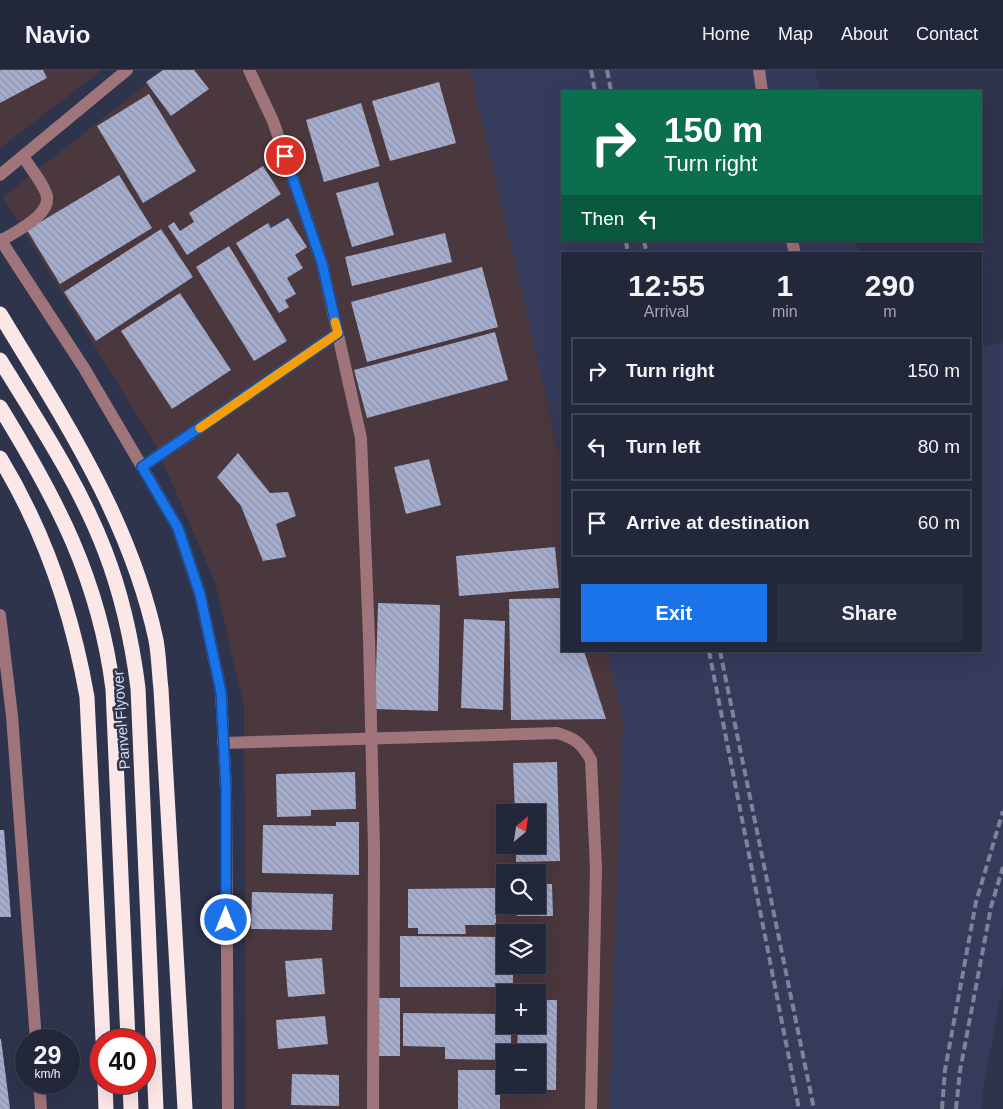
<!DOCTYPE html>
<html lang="en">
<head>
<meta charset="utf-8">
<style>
  :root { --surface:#23273a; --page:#2b2f42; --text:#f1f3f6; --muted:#a3a5af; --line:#404454; --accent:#1a73e8 }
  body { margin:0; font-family:Helvetica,sans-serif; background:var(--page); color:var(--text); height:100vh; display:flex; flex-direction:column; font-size:19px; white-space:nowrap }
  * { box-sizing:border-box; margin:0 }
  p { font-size:16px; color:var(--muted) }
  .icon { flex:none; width:28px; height:28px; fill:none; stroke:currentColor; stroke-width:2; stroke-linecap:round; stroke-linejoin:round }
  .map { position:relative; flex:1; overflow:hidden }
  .drawer { position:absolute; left:561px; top:182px; width:421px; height:400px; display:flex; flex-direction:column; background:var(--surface); border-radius:0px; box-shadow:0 5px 20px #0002,0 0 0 1px var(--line) }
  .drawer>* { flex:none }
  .hud { position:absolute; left:561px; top:20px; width:421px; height:152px; border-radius:0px; box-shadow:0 5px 20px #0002,0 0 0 1px var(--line); background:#0b6e4f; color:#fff; overflow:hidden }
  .needle { width:32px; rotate:29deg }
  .controls { position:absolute; left:496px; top:734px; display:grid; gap:10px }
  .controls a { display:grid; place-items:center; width:50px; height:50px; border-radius:0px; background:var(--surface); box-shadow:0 5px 20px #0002,0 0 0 1px var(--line); font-size:25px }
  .speed { position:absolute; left:15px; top:959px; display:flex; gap:10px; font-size:25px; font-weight:700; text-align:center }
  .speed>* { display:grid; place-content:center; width:65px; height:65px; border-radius:50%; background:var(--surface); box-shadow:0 5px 20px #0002,0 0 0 1px var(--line); line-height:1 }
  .speed small { font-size:12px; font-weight:400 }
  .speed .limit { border:8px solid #d22; background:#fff; color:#111 }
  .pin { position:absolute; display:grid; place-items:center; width:42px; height:42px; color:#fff; margin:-21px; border:2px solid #fff; border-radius:50%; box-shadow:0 1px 5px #0007 }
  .me { position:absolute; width:55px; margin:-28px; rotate:0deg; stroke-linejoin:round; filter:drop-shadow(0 0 4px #0008) }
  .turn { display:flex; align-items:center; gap:18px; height:105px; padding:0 20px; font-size:22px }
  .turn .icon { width:65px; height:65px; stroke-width:2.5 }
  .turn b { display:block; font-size:35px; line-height:42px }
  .then { display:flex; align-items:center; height:48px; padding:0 20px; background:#0003; gap:10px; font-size:19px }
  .eta { display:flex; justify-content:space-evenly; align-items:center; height:85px; text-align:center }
  .eta b { font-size:30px; font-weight:600; line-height:35px }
  .primary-button { display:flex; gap:10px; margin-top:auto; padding:10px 20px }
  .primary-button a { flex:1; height:58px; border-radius:0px; background:var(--accent); color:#fff; font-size:20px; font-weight:600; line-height:58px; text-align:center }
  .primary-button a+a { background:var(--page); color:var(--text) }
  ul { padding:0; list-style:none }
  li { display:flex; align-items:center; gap:15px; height:68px; margin:0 10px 8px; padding:0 10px; border:2px solid var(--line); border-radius:0px }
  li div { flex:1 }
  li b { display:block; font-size:19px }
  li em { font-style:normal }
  header { display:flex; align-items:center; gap:30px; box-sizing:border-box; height:70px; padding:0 25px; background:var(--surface); border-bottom:1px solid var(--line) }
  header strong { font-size:24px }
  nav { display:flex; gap:28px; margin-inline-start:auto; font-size:18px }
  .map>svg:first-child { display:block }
</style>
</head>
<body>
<header>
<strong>Navio</strong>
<nav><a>Home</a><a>Map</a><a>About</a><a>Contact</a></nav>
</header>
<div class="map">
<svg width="1003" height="1039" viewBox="0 0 1003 1039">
  <defs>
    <pattern id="building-back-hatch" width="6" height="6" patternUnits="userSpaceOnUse" patternTransform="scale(1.25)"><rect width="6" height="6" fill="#a6adcc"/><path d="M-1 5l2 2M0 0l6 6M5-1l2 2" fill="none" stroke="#8c92aa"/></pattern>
  </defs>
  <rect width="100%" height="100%" fill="#2f344d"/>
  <!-- built -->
  <g fill="#353b5b">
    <path d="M470 0H815L820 21H562V171H856L859 184H562V394Z"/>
    <path d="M1003 273V915L983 1019 982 1039H609L623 650 607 581H981V277Z"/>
  </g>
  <!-- industrial -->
  <g fill="#4b373e" fill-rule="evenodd">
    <path d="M0 0H102L0 78Z"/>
    <path d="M164 0H470L562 394V581H607L623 650 609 1039H246L244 636 215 512 155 374 3 127ZM505 742H538V775H505ZM505 802H538V835H505ZM505 862H538V895H505ZM505 922H538V955H505ZM505 982H538V1015H505Z"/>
  </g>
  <!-- building -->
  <g fill="url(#building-back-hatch)">
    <path d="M0 0H43L47 8 0 33Z"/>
    <path d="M163 0H194L209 19 171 46 146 12Z"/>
    <path d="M439 12 456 73 390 91 372 31Z"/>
    <path d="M149 24 196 101 143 133 97 56Z"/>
    <path d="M361 33 380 96 324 112 306 50Z"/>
    <path d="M263 96 281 124 187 185 168 156 174 152 180 161 194 152 189 143Z"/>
    <path d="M119 105 152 158 60 214 27 160Z"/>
    <path d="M378 112 394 165 352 177 336 123Z"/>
    <path d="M288 148 307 177 295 185 303 198 287 208 296 224 285 230 289 237 279 243 236 173 268 153 271 158Z"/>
    <path d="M161 159 193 207 96 271 64 222Z"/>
    <path d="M445 163 452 192 352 216 345 187Z"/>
    <path d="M229 176 287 271 254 291 196 197Z"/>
    <path d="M482 197 498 257 367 292 351 232Z"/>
    <path d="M180 223 231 300 172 339 121 261Z"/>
    <path d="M495 262 508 310 367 348 354 300Z"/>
    <path d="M238 383 270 423 288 422 296 446 276 454 286 487 263 491 241 436 217 407Z"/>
    <path d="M429 389 441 435 406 444 394 397Z"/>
    <path d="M555 477 559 518 459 526 456 486Z"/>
    <path d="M562 528V581H584L606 649 511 650 509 529Z"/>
    <path d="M378 533 440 535 438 641 375 639Z"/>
    <path d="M464 549 505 551 503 640 461 638Z"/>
    <path d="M557 692 560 791 516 792V775H538V742H515L513 693Z"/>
    <path d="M355 702 356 739 311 740V746L277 747 276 704Z"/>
    <path d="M336 752H359V805L262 803 263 755 336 756Z"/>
    <path d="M0 760H4L11 847H0Z"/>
    <path d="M538 814H552L553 846H517L516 835H538Z"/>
    <path d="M496 818V855H465L466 864H418V858H408V819Z"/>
    <path d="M252 822 333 824 332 860 251 859Z"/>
    <path d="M400 866 505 867V895H513V917H400Z"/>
    <path d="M322 888 325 924 288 927 285 891Z"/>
    <path d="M377 928H400V986H376Z"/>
    <path d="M538 930H557L556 1020 517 1019V1015H538V982H517L518 955H538Z"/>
    <path d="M403 943 505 944V955H511V982H505V990L445 989V977L403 976Z"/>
    <path d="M325 946 328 974 278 979 276 950Z"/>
    <path d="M0 969H1L10 1039H0Z"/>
    <rect x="458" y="1000" width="42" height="39"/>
    <path d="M292 1004 339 1005V1036L291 1035Z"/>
  </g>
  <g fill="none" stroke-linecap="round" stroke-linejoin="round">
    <!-- minor -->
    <g stroke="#9f757b" stroke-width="12">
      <path d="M249 0 273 51 322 193 361 368 369 568 374 779 373 1039"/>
      <path d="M759 0 762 21"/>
      <path d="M0 105 127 0"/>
      <path d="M0 169 84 298 178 458 200 524 221 622 226 720 228 1039"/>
      <path d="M1 171C16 161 54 144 46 123 41 110 30 98 23 86"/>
      <path d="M792 171 795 184"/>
      <path d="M142 397 338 263"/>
      <path d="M0 545 12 646 36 970"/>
      <path d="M223 673 557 663C575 668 582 674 591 690L596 798 591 1039"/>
      <path d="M39 1012 41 1039"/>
    </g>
    <!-- highway -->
    <g stroke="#fbe6e8" stroke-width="15">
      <path d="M0 244C63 348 130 449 156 570 159 586 159 603 161 619L185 1039"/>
      <path d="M0 290C38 352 79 413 105 481 122 525 132 571 138 618L156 1039"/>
      <path d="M0 337C57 430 99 509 113 619L128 970"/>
      <path d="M0 388C45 462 72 542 87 627L103 970"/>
      <path d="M105 1012 106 1039"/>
      <path d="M130 1012 131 1039"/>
    </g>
    <!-- rail -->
    <g stroke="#7e8398" stroke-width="4" stroke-dasharray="8 4" stroke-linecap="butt">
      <path d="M591 0 595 21"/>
      <path d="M607 0 611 21"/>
      <path d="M626 171 628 184"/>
      <path d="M644 171 647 184"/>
      <path d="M709 581 799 1039"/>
      <path d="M720 581 814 1039"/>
      <path d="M942 1039 945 1000 976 832 1003 741"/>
      <path d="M956 1039 960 1001 991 837 1003 797"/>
    </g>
  </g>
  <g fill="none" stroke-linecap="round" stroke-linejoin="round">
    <!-- route casing -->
    <g stroke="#114b97" stroke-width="12">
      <path id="route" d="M226 850V720L221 622 200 524 178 458 142 397 338 263 322 193 285 86"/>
    </g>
    <!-- route -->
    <use href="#route" stroke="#1a73e8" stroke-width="9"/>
    <!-- slow -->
    <path stroke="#f59e0b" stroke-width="9" d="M200 358 338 263 335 252"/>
  </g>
  <g text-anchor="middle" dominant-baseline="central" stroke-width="5" stroke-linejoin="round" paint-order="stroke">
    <!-- street labels -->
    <g font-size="15" fill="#d5d9ea" stroke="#2f344d">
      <text transform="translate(121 650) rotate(-94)">Panvel Flyover</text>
    </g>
  </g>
</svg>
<div class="controls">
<a><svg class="needle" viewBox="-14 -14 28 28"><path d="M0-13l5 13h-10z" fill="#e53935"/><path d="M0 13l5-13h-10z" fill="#a3a5af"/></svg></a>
<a><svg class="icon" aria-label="search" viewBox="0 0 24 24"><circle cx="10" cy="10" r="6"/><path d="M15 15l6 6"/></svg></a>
<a><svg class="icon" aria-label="layers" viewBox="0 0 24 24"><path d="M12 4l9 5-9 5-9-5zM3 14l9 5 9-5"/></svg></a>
<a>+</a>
<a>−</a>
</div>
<div class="speed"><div>29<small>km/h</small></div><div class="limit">40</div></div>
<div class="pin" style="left:285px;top:86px;background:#d93025"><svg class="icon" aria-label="arrive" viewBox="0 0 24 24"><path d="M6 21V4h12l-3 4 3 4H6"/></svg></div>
<svg class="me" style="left:226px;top:850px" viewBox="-20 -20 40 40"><circle r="17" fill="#1a73e8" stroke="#fff" stroke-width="3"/><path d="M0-11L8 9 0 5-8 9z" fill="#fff"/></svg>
<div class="hud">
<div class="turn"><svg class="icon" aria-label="right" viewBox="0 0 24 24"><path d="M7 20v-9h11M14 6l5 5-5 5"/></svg><div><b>150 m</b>Turn right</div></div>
<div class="then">Then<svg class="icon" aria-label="left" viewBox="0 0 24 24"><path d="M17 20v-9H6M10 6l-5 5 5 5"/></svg></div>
</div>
<section class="drawer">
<div class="eta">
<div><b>12:55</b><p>Arrival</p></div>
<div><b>1</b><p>min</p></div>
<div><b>290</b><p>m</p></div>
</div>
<ul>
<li><svg class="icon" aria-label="right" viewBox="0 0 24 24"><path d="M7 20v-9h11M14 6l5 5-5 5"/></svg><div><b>Turn right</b></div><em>150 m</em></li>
<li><svg class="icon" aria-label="left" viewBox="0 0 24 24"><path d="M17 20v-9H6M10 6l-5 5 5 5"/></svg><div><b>Turn left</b></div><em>80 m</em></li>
<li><svg class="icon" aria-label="arrive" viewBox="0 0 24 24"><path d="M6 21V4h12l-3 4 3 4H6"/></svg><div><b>Arrive at destination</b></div><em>60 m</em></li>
</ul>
<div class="primary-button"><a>Exit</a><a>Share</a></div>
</section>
</div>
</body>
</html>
